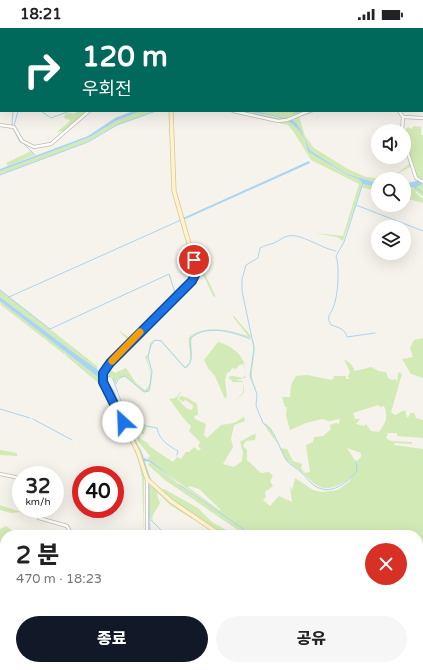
<!DOCTYPE html>
<html lang="ko">
<head>
<meta charset="utf-8">
<style>
  :root { --surface:#fff; --page:#f6f6f6; --text:#222; --muted:#767676; --accent:#111827 }
  body { margin:0; font-family:"Varela Round","Noto Sans KR",sans-serif; background:var(--page); color:var(--text); height:100vh; display:flex; flex-direction:column; font-size:15px; white-space:nowrap }
  * { box-sizing:border-box; margin:0 }
  p { font-size:13px; color:var(--muted) }
  .icon { flex:none; width:22px; height:22px; fill:none; stroke:currentColor; stroke-width:2; stroke-linecap:round; stroke-linejoin:round }
  .map { position:relative; flex:1; overflow:hidden }
  .drawer { position:absolute; left:0px; top:502px; width:423px; height:140px; display:flex; flex-direction:column; background:var(--surface); border-radius:16px 16px 0 0; box-shadow:0 4px 16px #0002 }
  .drawer>* { flex:none }
  .top-card { position:absolute; left:0px; top:0px; width:423px; height:84px; box-shadow:0 4px 16px #0002; background:#00695c; color:#fff; overflow:hidden }
  .controls { position:absolute; left:371px; top:96px; display:grid; gap:8px }
  .controls a { display:grid; place-items:center; width:40px; height:40px; border-radius:50%; background:var(--surface); box-shadow:0 4px 16px #0002; font-size:20px }
  .speed { position:absolute; left:12px; top:438px; display:flex; gap:8px; font-size:20px; font-weight:700; text-align:center }
  .speed>* { display:grid; place-content:center; width:52px; height:52px; border-radius:50%; background:var(--surface); box-shadow:0 4px 16px #0002; line-height:1 }
  .speed small { font-size:10px; font-weight:400 }
  .speed .limit { border:6px solid #d22; background:#fff; color:#111 }
  .pin { position:absolute; display:grid; place-items:center; width:34px; height:34px; color:#fff; margin:-17px; border:2px solid #fff; border-radius:50%; box-shadow:0 1px 4px #0007 }
  .me { position:absolute; width:44px; margin:-22px; rotate:335deg; stroke-linejoin:round; filter:drop-shadow(0 0 3px #0008) }
  .turn { display:flex; align-items:center; gap:14px; height:84px; padding:0 16px; font-size:18px }
  .turn .icon { width:52px; height:52px; stroke-width:2.5 }
  .turn b { display:block; font-size:28px; line-height:34px }
  .round { display:grid; place-items:center; flex:none; width:42px; height:42px; border-radius:21px; background:var(--page) }
  .summary { display:flex; align-items:center; justify-content:space-between; height:68px; padding:0 16px }
  h1 { font-size:24px; font-weight:800; line-height:30px }
  .cta { display:flex; gap:8px; margin-top:auto; padding:8px 16px }
  .cta a { flex:1; height:46px; border-radius:24px; background:var(--accent); color:#fff; font-size:16px; font-weight:800; line-height:46px; text-align:center }
  .cta a+a { background:var(--page); color:var(--text) }
  .status { display:flex; justify-content:space-between; align-items:center; height:28px; padding:0 20px; background:var(--surface); direction:ltr }
  .status svg { height:11px; fill:currentColor }
  .map>svg:first-child { display:block }
</style>
</head>
<body>
<div class="status"><b>18:21</b><svg viewBox="0 0 49 12"><path d="M0 12V9h3v3zM5 12V6h3v6zM10 12V3h3v9zM15 12V0h3v12zM26 1h20v11H26zM47 4h2v5h-2z"/></svg></div>
<div class="map">
<svg width="423" height="642" viewBox="0 0 423 642">
  <rect width="100%" height="100%" fill="#f6f3ec"/>
  <!-- residential -->
  <path fill="#eae5da" d="M62 637H127L130 641 64 642Z"/>
  <!-- green -->
  <g fill="#d2eab5" fill-rule="evenodd">
    <path d="M79 83H89L64 103 57 104 70 93V92L64 90 65 86 69 85 73 86Z"/>
    <path d="M141 83H155L117 97 87 114 0 147V143L90 109 116 93Z"/>
    <path d="M228 83 270 92H287L292 94 303 107 306 120 336 141 347 147 360 151 363 154 343 213 337 209 314 205 343 208 359 156 311 132 293 103 288 97Z"/>
    <path d="M238 83H247L284 91 277 92Z"/>
    <path d="M256 83H308L288 91Z"/>
    <path d="M299 88 305 108 314 120 348 141 366 149 382 151H378V155L347 146 311 123C303 114 304 101 293 92Z"/>
    <path d="M413 98 421 99V107H423V153L417 150 403 103 408 99 412 101Z"/>
    <path d="M31 123 35 127 8 138 6 135Z"/>
    <path d="M408 129 411 137 410 139 388 151 390 146 399 144 409 136Z"/>
    <path d="M365 155 378 159V164L362 159Z"/>
    <path d="M423 156V169L416 163 415 159Z"/>
    <path d="M414 159 416 165 423 171V175L404 170V160Z"/>
    <path d="M181 193 195 239 194 249 102 345 100 350 137 425 144 450V507L142 450 138 430 102 358 65 327 66 325 64 326 1 277 0 273 99 350 100 344 128 312 118 302 130 310 133 308 193 248 194 238Z"/>
    <path d="M195 234 203 242 216 269 213 268 203 246 198 244 193 254 109 340 115 345 126 340 136 355 145 362C155 355 149 338 145 329L148 326 150 315 153 312H161L185 339C195 332 187 319 189 309 205 296 230 302 248 308L233 289 234 288 251 308V310C233 305 206 295 191 310V330L188 338 185 340 161 313 154 312C150 317 150 324 147 330 149 340 156 355 147 364L142 363 125 348 118 350 115 356 112 348 103 349 109 338 132 313 193 253 197 242Z"/>
    <path d="M0 262 97 338V341L77 327 0 269Z"/>
    <path d="M252 309C258 323 252 332 252 347 252 355 259 363 256 371L257 366 250 347 254 323Z"/>
    <path d="M423 310V350L411 346 402 331 413 329 410 320 414 312Z"/>
    <path d="M218 314C235 318 249 332 245 350L235 352 243 353 244 365 232 375 243 365V354H233L228 349 233 348 243 350 246 346 244 336 239 337 236 341 232 340 230 344 227 345 225 352 227 368 225 371 215 348 208 340 204 332Z"/>
    <path d="M344 331 351 336 355 343 371 339 379 343 386 344 388 350 392 352 396 351 397 356 398 344 402 346 391 384 395 387 405 382 407 390 411 385H414L416 390 423 392V410L397 408V405H388L386 410 391 413 412 414V416L395 415 394 417 423 421V528L418 534V507H314L306 504 304 507H253L236 495 252 507H245L165 452 148 437 150 434 181 458 226 489 147 431 150 428 138 413 133 398 143 395 146 398 144 406H139L140 411 148 415 149 418 173 434 177 429 181 431 186 424H189L194 419 199 423 201 420 198 419 200 414 189 403 191 398C182 390 177 380 169 371L175 370 183 362 177 370 186 380 192 382 193 377 185 372 183 374 178 370 181 368 188 370 197 376 198 387 194 388 195 391 206 396 204 407 207 410 221 397 234 395 244 389 245 393 234 397 231 411 233 419 223 436 234 439 242 433 243 424 240 414 252 407 256 406 255 412 246 413 243 418 247 422V432L261 445 269 444 273 448 270 453 273 458 265 464 266 469 263 472 270 478 279 468 292 474 290 458 292 462 295 450 313 462 322 464 338 462 350 453 351 450C328 464 322 465 303 445 298 440 290 436 286 431V433C281 417 268 405 261 391L263 395C273 399 274 411 280 420L287 421 293 433 302 436 301 440 305 445 310 444 306 417 313 414 314 409 323 408 331 401 330 397 336 395 339 396 340 391 329 393 322 391 306 395 290 402 286 388 287 379H285L282 369H290L291 357 296 348 307 347 332 352 334 348H346V351H350L348 349 350 344ZM378 377 380 379 384 378C389 390 385 395 379 404L371 403 366 396 364 398 356 396 360 391H355L353 385ZM347 420 361 425V429L356 434ZM189 458 199 461 221 482H219L188 459Z"/>
    <path d="M104 350 114 363 121 385 142 424 151 453 148 452 139 424Z"/>
    <path d="M0 422 17 425V428L0 427Z"/>
    <path d="M151 457 165 470 219 507 214 506 196 491 194 492 170 477 158 465 157 467 160 475C157 483 149 487 154 496 147 489 147 466 151 457Z"/>
    <path d="M164 461 198 480 212 494 235 507H222L171 472 161 462Z"/>
    <path d="M0 477 21 484 11 485 0 482Z"/>
    <path d="M6 498 18 506 24 507H5V561L2 560 3 556 1 553 4 552V549L0 548V501Z"/>
    <path d="M418 535 423 536V642H391L396 637H418Z"/>
    <path d="M4 567 5 569V605L0 603V571Z"/>
    <path d="M0 624H5V637H38L36 642H0Z"/>
    <path d="M140 637H248L252 642H139Z"/>
    <path d="M337 637H356L351 642 343 640 340 642Z"/>
  </g>
  <!-- water -->
  <g fill="#a9d4f2">
    <path d="M133 83H141L116 93 90 109 0 143V141L88 108 115 90Z"/>
    <path d="M247 83H256L293 92C304 101 304 115 311 123L347 146 378 155V159L363 156 359 151 347 147 309 124C305 119 306 112 302 107 291 87 267 88 247 83Z"/>
    <path d="M309 133 310 135 183 192V190Z"/>
    <path d="M416 153H423V156L416 159V163L414 159 404 160V156Z"/>
    <path d="M0 269 77 327 97 341 100 346 99 350 0 273Z"/>
    <path d="M142 429 151 433 181 457 150 434 145 433 144 435Z"/>
  </g>
  <g fill="none" stroke-linecap="round" stroke-linejoin="round">
    <!-- stream -->
    <g stroke="#a9d4f2" stroke-width="1">
      <path d="M117 0 118 1"/>
      <path d="M391 0V1"/>
      <path d="M73 1V0"/>
      <path d="M277 1 278 0"/>
      <path d="M422 65H423"/>
      <path d="M13 83 12 97 14 98"/>
      <path d="M41 83 51 90 70 83"/>
      <path d="M294 85 303 83"/>
      <path d="M301 88 315 83"/>
      <path d="M14 98 18 83"/>
      <path d="M13 100 20 114 23 115 35 127"/>
      <path d="M0 147 88 114 117 97 156 83"/>
      <path d="M363 155 344 214 336 228C340 238 338 270 333 280 330 287 326 289 331 297 338 299 345 301 347 309L375 305"/>
      <path d="M415 159 423 165"/>
      <path d="M356 177 423 203"/>
      <path d="M336 223C320 220 301 205 288 208 283 209 279 213 274 215 269 217 265 217 260 220L258 230 246 237 242 251V263L254 320 250 348 257 366 256 378 263 395C275 400 279 421 287 433 290 437 297 440 301 444 306 449 309 454 315 458 331 468 347 455 357 443L356 433"/>
      <path d="M0 262 9 269 181 192"/>
      <path d="M9 269 50 301 169 246 175 265 177 264"/>
      <path d="M105 350 110 348 113 351 122 376"/>
      <path d="M105 351 114 363 122 385 143 429"/>
      <path d="M116 356 119 350 125 348 144 364 149 363 152 344 148 329 151 317 155 312 161 313 185 340C196 334 189 320 191 310 206 296 234 304 250 311"/>
      <path d="M0 381 30 390"/>
      <path d="M33 391 72 412"/>
      <path d="M129 399 140 394 146 398 157 400C159 412 169 418 178 423L177 427"/>
      <path d="M144 434 151 453"/>
      <path d="M150 457 149 464 150 507"/>
      <path d="M180 457 252 507"/>
      <path d="M151 492 166 507"/>
      <path d="M329 637 331 642"/>
      <path d="M337 637 340 642"/>
      <path d="M104 642V637"/>
    </g>
    <!-- street casing -->
    <g stroke="#c2bbae" stroke-width="4">
      <g id="street">
        <path d="M265 1 266 0"/>
        <path d="M398 1 399 0"/>
        <path d="M233 83 278 93 287 92 309 83"/>
        <path d="M399 83 403 89 402 103"/>
        <path d="M403 89 423 90"/>
        <path d="M0 97 14 99 22 113 34 119 51 116 89 83"/>
        <path d="M404 113 416 150 423 154"/>
        <path d="M0 446 15 449 21 452"/>
        <path d="M147 451V507"/>
        <path d="M35 481 39 490 67 498 72 507"/>
        <path d="M101 642 102 637"/>
      </g>
    </g>
    <!-- secondary casing -->
    <g stroke="#d6c79b" stroke-width="5">
      <g id="secondary">
        <path d="M154 0V1"/>
        <path d="M171 83 174 163 196 240V245L192 253 110 335 103 345V354L138 424 147 451 171 473 221 507"/>
        <path d="M334 637 336 642"/>
      </g>
    </g>
    <!-- street -->
    <use href="#street" stroke="#fff" stroke-width="2.5"/>
    <!-- secondary -->
    <use href="#secondary" stroke="#fff3cd" stroke-width="3.5"/>
  </g>
  <g fill="none" stroke-linecap="round" stroke-linejoin="round">
    <!-- route casing -->
    <g stroke="#114b97" stroke-width="10">
      <path id="route" d="M123 394 103 354V345L110 335 192 253 196 245 194 232"/>
    </g>
    <!-- route -->
    <use href="#route" stroke="#1a73e8" stroke-width="7"/>
    <!-- slow -->
    <path stroke="#f59e0b" stroke-width="7" d="M112 333 140 304"/>
  </g>
</svg>
<div class="controls">
<a><svg class="icon" aria-label="sound" viewBox="0 0 24 24"><path d="M4 9h4l5-4v14l-5-4H4zM17 9q2 3 0 6"/></svg></a>
<a><svg class="icon" aria-label="search" viewBox="0 0 24 24"><circle cx="10" cy="10" r="6"/><path d="M15 15l6 6"/></svg></a>
<a><svg class="icon" aria-label="layers" viewBox="0 0 24 24"><path d="M12 4l9 5-9 5-9-5zM3 14l9 5 9-5"/></svg></a>
</div>
<div class="speed"><div>32<small>km/h</small></div><div class="limit">40</div></div>
<div class="pin" style="left:194px;top:232px;background:#d93025"><svg class="icon" aria-label="arrive" viewBox="0 0 24 24"><path d="M6 21V4h12l-3 4 3 4H6"/></svg></div>
<svg class="me" style="left:123px;top:394px" viewBox="-20 -20 40 40"><circle r="19" fill="#fff"/><path d="M0-13L10 11 0 6-10 11z" fill="#1a73e8"/></svg>
<div class="top-card">
<div class="turn"><svg class="icon" aria-label="right" viewBox="0 0 24 24"><path d="M7 20v-9h11M14 6l5 5-5 5"/></svg><div><b>120 m</b>우회전</div></div>
</div>
<section class="drawer">
<div class="summary"><div><h1>2 분</h1><p>470 m · 18:23</p></div><a class="round" style="background:#d93025;color:#fff"><svg class="icon" aria-label="close" viewBox="0 0 24 24"><path d="M6 6l12 12M18 6L6 18"/></svg></a></div>
<div class="cta"><a>종료</a><a>공유</a></div>
</section>
</div>
</body>
</html>
